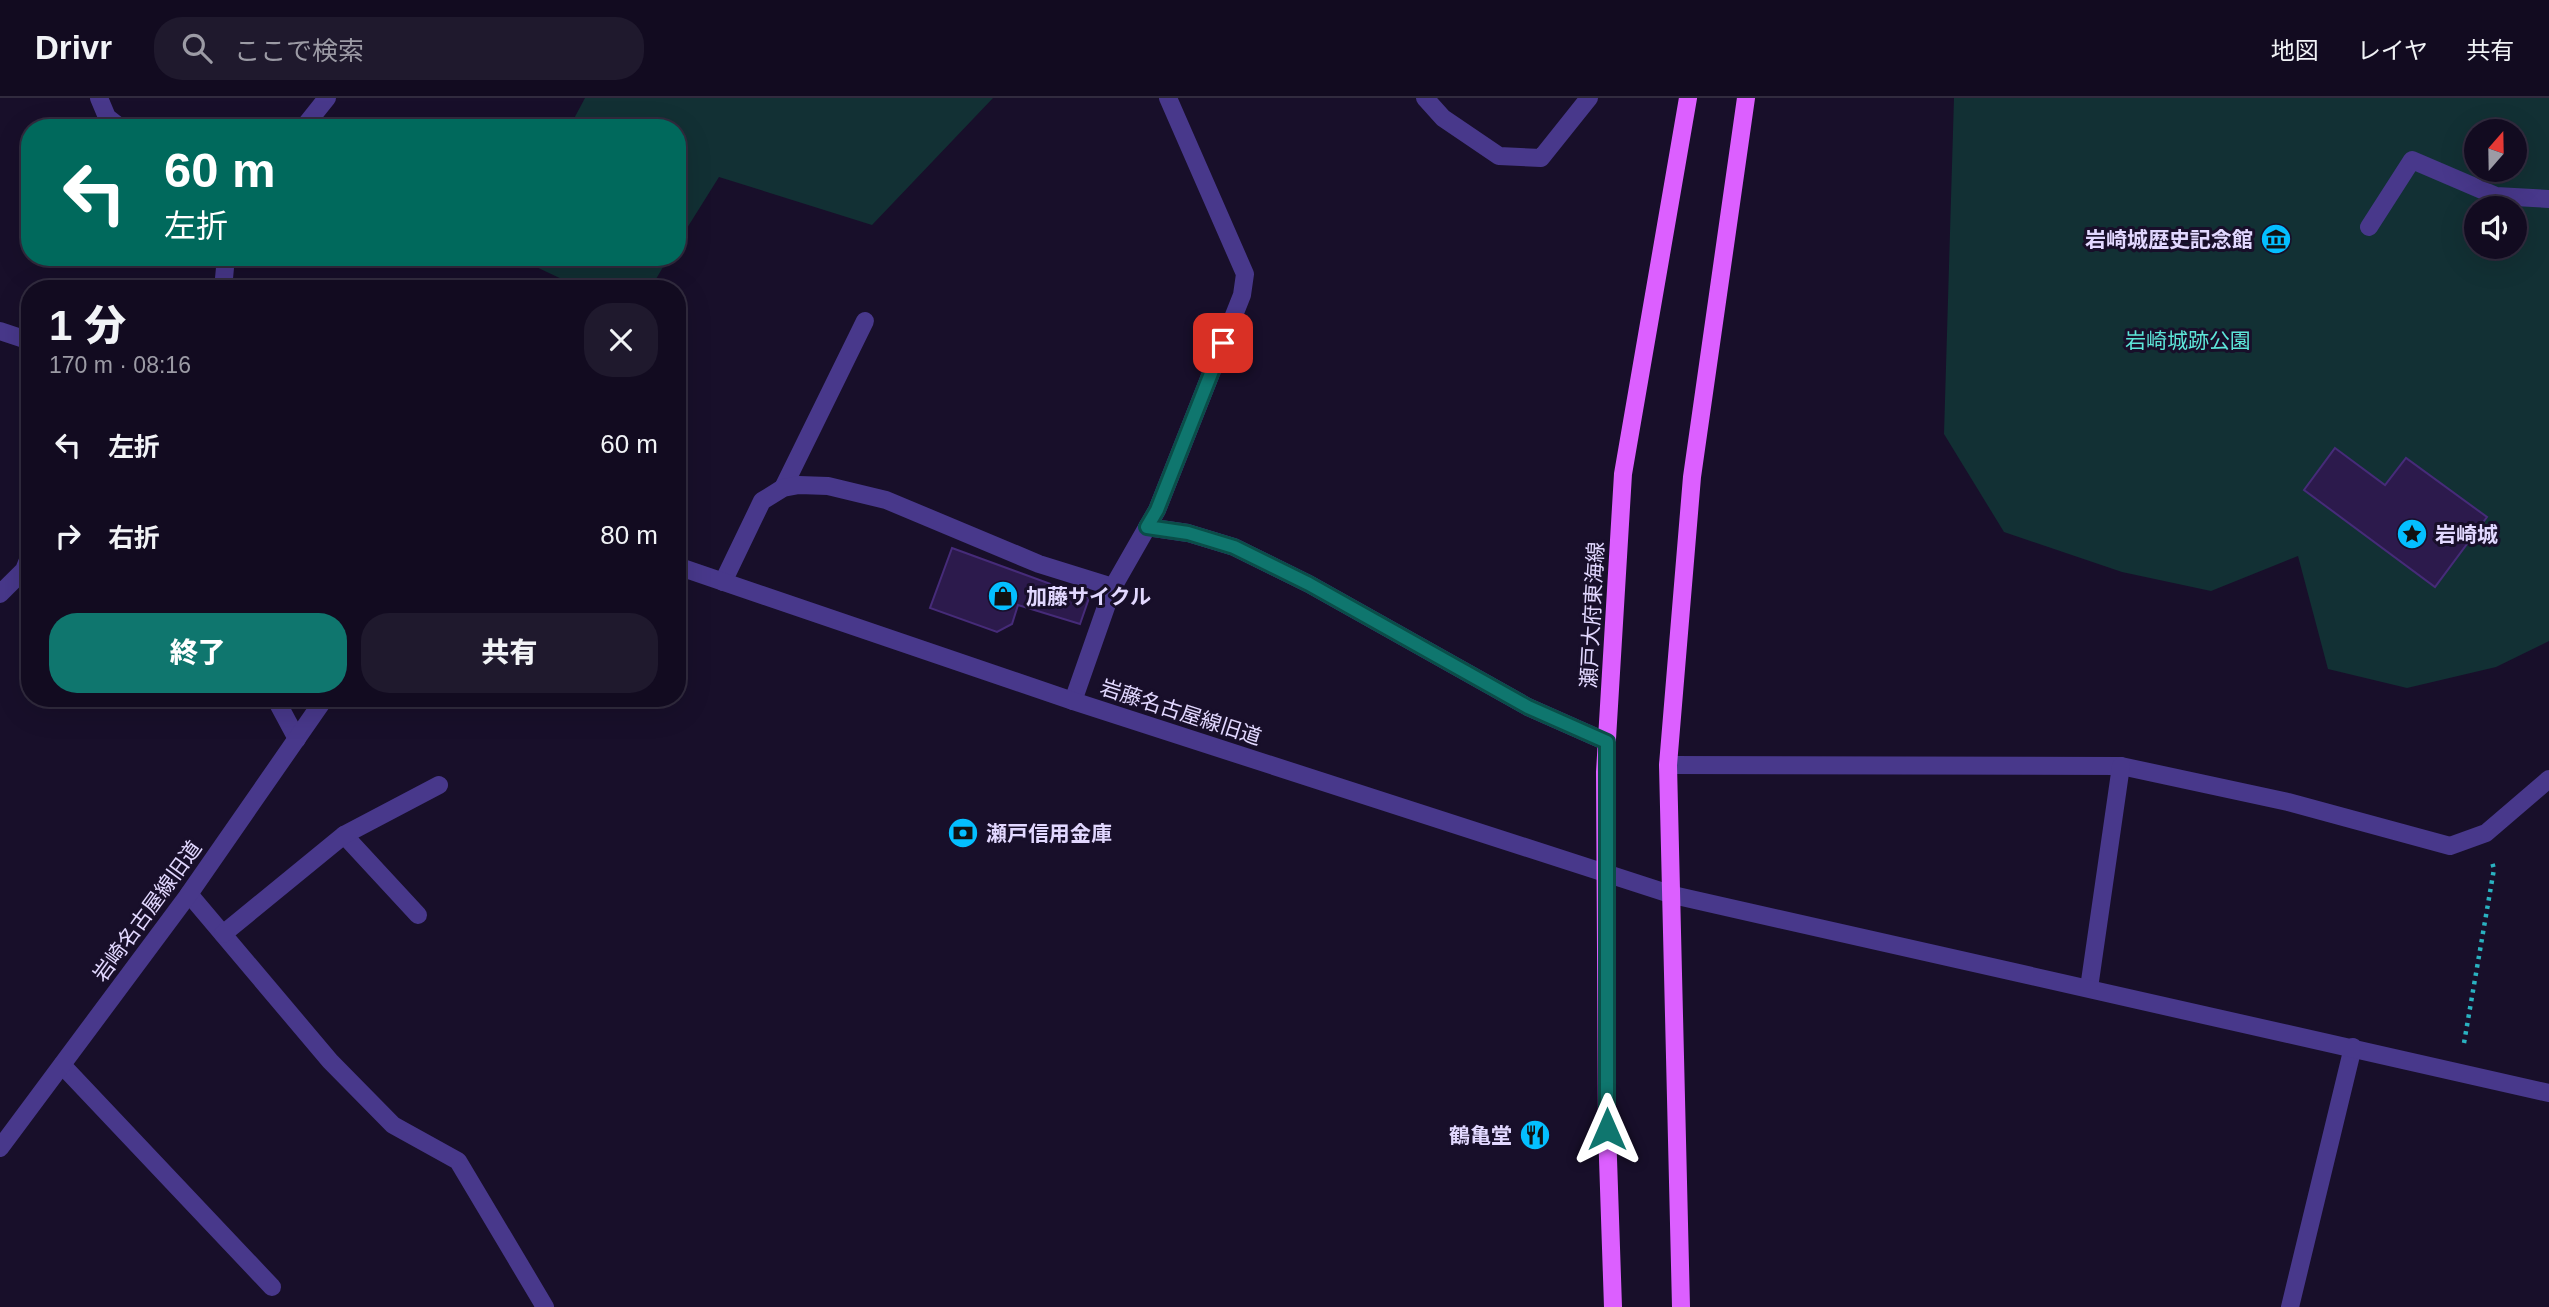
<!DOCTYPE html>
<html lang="ja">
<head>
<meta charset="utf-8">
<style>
  :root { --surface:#120b20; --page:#1f192d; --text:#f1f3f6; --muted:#9c9ba5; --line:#312b3e; --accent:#0f766e }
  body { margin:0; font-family:Helvetica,"Noto Sans JP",sans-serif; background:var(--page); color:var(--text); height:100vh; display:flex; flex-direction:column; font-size:26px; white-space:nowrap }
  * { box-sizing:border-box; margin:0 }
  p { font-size:23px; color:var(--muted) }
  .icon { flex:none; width:38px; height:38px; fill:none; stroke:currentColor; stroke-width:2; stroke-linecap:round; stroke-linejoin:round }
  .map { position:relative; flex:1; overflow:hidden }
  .panel { position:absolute; left:21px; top:182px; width:665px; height:427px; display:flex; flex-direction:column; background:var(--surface); border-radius:28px; box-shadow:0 7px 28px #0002,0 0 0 2px var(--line) }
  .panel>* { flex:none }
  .guide { position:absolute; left:21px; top:21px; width:665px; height:147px; border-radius:28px; box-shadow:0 7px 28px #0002,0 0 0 2px var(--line); background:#00695c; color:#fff; overflow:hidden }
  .needle { width:46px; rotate:20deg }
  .tools { position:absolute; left:2464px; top:21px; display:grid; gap:14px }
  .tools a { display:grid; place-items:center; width:63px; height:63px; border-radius:50%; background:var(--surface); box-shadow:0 7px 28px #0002,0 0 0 2px var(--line); font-size:35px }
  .pin { position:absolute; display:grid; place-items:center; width:60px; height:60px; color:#fff; margin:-30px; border-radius:14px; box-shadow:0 4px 10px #0006 }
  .me { position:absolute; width:77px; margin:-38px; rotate:0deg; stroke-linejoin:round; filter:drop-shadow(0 0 5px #0008) }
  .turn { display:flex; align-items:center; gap:24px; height:147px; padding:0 28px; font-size:32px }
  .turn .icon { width:91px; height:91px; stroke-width:2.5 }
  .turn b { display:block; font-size:49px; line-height:60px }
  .round { display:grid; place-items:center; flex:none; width:74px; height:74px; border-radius:28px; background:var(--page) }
  .head { display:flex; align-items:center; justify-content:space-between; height:119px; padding:0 28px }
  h1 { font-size:42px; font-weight:800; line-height:52px }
  .cta { display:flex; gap:14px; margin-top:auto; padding:14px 28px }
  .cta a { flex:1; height:80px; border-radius:28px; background:var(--accent); color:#fff; font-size:28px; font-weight:800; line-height:80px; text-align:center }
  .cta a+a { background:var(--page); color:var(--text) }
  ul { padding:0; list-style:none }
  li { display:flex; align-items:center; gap:21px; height:91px; padding:0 28px }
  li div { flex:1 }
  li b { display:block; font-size:26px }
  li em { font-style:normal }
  header { display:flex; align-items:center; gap:42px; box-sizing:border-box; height:98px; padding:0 35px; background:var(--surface); border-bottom:2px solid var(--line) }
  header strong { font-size:33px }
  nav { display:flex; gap:38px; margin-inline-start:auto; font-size:24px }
  .search { width:490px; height:63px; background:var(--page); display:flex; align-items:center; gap:18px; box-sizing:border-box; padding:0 24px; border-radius:28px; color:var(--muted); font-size:26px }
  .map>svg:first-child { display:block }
</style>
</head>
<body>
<header>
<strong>Drivr</strong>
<div class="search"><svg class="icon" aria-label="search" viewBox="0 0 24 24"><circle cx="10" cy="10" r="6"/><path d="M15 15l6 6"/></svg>ここで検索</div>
<nav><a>地図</a><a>レイヤ</a><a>共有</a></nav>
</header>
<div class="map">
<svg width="2549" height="1209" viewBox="0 0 2549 1209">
  <rect width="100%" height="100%" fill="#180f2a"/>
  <!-- green -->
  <g fill="#123034" fill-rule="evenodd">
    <path d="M585 0H993L872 127 719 79 677 146V30H569Z"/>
    <path d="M1954 0H2549V543L2496 569 2407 590 2328 571 2298 458 2211 493 2122 474 2004 434 1944 336ZM2476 33H2515V72H2476ZM2476 110H2515V149H2476Z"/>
    <path d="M515 159H669L650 191H583Z"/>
  </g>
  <!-- building -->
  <g fill="#2c1a4c" stroke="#462b79" stroke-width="2">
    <path d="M2335 350 2385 387 2406 360 2487 419 2435 489 2304 392Z"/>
    <path d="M952 450 1089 500 1080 526 1018 507 1012 526 997 534 930 510Z"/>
  </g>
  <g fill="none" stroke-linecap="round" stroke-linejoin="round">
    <!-- path -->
    <path stroke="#2ab2c1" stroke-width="4.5" stroke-dasharray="3.5 5" stroke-linecap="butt" d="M2464 945 2494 771 2492 764"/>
    <!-- minor -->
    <g stroke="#48388b" stroke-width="18">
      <path d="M99 0 107 19 121 30"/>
      <path d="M1425 0 1443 20 1499 58 1541 60 1589 0"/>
      <path d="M303 30 327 0"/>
      <path d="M2369 129 2412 62 2496 98 2549 101"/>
      <path d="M223 191 226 159"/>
      <path d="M783 390 865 223"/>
      <path d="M1147 429 1188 435 1234 449 1309 486 1528 609 1607 644"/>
      <path d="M723 484 762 403 783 390 799 387 828 388 886 402 1039 466 1113 489"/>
      <path d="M0 496 24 472 30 457"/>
      <path d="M275 600 297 641"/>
      <path d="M1073 603 1113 489 1157 412 1242 197 1245 176 1168 0"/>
      <path d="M1668 667 2121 668 2288 704 2450 748 2486 735 2549 681"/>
      <path d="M344 737 418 817"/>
      <path d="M189 796 330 963 393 1027 458 1063 545 1209"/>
      <path d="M223 836 344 737 439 687"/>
      <path d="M2089 890 2121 668"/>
      <path d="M62 967 272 1189"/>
      <path d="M2290 1209 2353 949"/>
    </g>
    <!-- tertiary -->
    <g stroke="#48388b" stroke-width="18">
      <path d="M0 233 30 243"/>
      <path d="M677 468 1073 603 1673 797 2549 995"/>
      <path d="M0 1050 189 796 325 600"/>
    </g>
    <!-- primary -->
    <g stroke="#dc5fff" stroke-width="18">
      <path d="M1613 1209 1607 1031 1605 674 1623 376 1688 0"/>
      <path d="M1681 1209 1668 667 1692 379 1746 0"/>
    </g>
  </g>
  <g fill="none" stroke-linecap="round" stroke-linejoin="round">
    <!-- route casing -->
    <g stroke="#0a4d48" stroke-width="18">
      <path id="route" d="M1223 245 1157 412 1147 429 1188 435 1234 449 1309 486 1528 609 1607 644V1031"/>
    </g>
    <!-- route -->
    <use href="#route" stroke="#0f766e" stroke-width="12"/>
  </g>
  <!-- icons -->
  <defs>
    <g id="museum-disc" transform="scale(1.575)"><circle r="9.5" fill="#04bfff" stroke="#180f2a"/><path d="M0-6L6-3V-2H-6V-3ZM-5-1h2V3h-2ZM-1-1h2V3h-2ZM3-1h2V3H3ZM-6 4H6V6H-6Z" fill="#111"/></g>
    <g id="sight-disc" transform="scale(1.575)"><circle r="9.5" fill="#04bfff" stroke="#180f2a"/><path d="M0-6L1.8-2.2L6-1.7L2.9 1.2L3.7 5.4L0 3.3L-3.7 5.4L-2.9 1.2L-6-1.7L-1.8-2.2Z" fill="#111"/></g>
    <g id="shop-disc" transform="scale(1.575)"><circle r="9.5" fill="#04bfff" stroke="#180f2a"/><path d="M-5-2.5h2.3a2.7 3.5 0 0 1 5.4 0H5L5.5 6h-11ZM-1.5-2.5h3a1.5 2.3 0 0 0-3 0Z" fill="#111"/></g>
    <g id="bank-disc" transform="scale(1.575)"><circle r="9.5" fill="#04bfff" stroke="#180f2a"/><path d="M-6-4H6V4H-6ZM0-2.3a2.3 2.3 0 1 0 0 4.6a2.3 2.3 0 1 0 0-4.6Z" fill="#111"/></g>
    <g id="restaurant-disc" transform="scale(1.575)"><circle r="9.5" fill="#04bfff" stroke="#180f2a"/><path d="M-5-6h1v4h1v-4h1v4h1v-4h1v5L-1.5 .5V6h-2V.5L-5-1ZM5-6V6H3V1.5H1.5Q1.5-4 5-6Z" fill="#111"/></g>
  </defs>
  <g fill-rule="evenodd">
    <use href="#museum-disc" x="2276" y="141"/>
    <use href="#sight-disc" x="2412" y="436"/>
    <use href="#shop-disc" x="1003" y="498"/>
    <use href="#bank-disc" x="963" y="735"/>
    <use href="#restaurant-disc" x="1535" y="1037"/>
  </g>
  <g text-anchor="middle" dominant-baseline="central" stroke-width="6" stroke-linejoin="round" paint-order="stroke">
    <!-- poi labels -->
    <g font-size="21" font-weight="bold" fill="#e2d8ff" stroke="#180f2a" text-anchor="start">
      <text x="2253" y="141" text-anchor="end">岩崎城歴史記念館</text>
      <text x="2435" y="436">岩崎城</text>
      <text x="1026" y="498">加藤サイクル</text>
      <text x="986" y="735">瀬戸信用金庫</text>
      <text x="1512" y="1037" text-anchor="end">鶴亀堂</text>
    </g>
    <!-- park labels -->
    <g font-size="21" fill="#5de6d9" stroke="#180f2a">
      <text x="2188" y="242">岩崎城跡公園</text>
    </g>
    <!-- street labels -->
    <g font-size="21" fill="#e2d8ff" stroke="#180f2a">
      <text transform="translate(1592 517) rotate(-87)">瀬戸大府東海線</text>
      <text transform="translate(1181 614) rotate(18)">岩藤名古屋線旧道</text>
      <text transform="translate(147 813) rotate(-54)">岩崎名古屋線旧道</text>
    </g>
  </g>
</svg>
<div class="tools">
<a><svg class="needle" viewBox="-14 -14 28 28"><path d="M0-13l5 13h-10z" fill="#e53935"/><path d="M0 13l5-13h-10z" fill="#9c9ba5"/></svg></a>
<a><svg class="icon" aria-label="sound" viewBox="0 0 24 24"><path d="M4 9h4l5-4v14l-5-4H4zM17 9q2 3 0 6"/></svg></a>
</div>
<div class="pin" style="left:1223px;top:245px;background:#d93025"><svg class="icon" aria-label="arrive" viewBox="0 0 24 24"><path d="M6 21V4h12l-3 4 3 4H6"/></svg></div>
<svg class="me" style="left:1607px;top:1031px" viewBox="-20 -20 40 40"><path d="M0-17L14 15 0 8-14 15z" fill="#0f766e" stroke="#fff" stroke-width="4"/></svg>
<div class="guide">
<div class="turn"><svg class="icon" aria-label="left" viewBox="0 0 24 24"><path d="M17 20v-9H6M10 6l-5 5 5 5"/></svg><div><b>60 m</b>左折</div></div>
</div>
<section class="panel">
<div class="head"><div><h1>1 分</h1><p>170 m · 08:16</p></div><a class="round"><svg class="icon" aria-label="close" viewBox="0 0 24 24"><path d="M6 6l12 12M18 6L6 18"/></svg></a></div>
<ul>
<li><svg class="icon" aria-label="left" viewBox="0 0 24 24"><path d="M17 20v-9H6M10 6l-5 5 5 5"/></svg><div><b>左折</b></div><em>60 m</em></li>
<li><svg class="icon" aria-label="right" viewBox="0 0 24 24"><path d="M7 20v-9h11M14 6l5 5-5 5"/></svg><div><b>右折</b></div><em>80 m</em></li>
</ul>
<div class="cta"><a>終了</a><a>共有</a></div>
</section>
</div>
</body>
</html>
